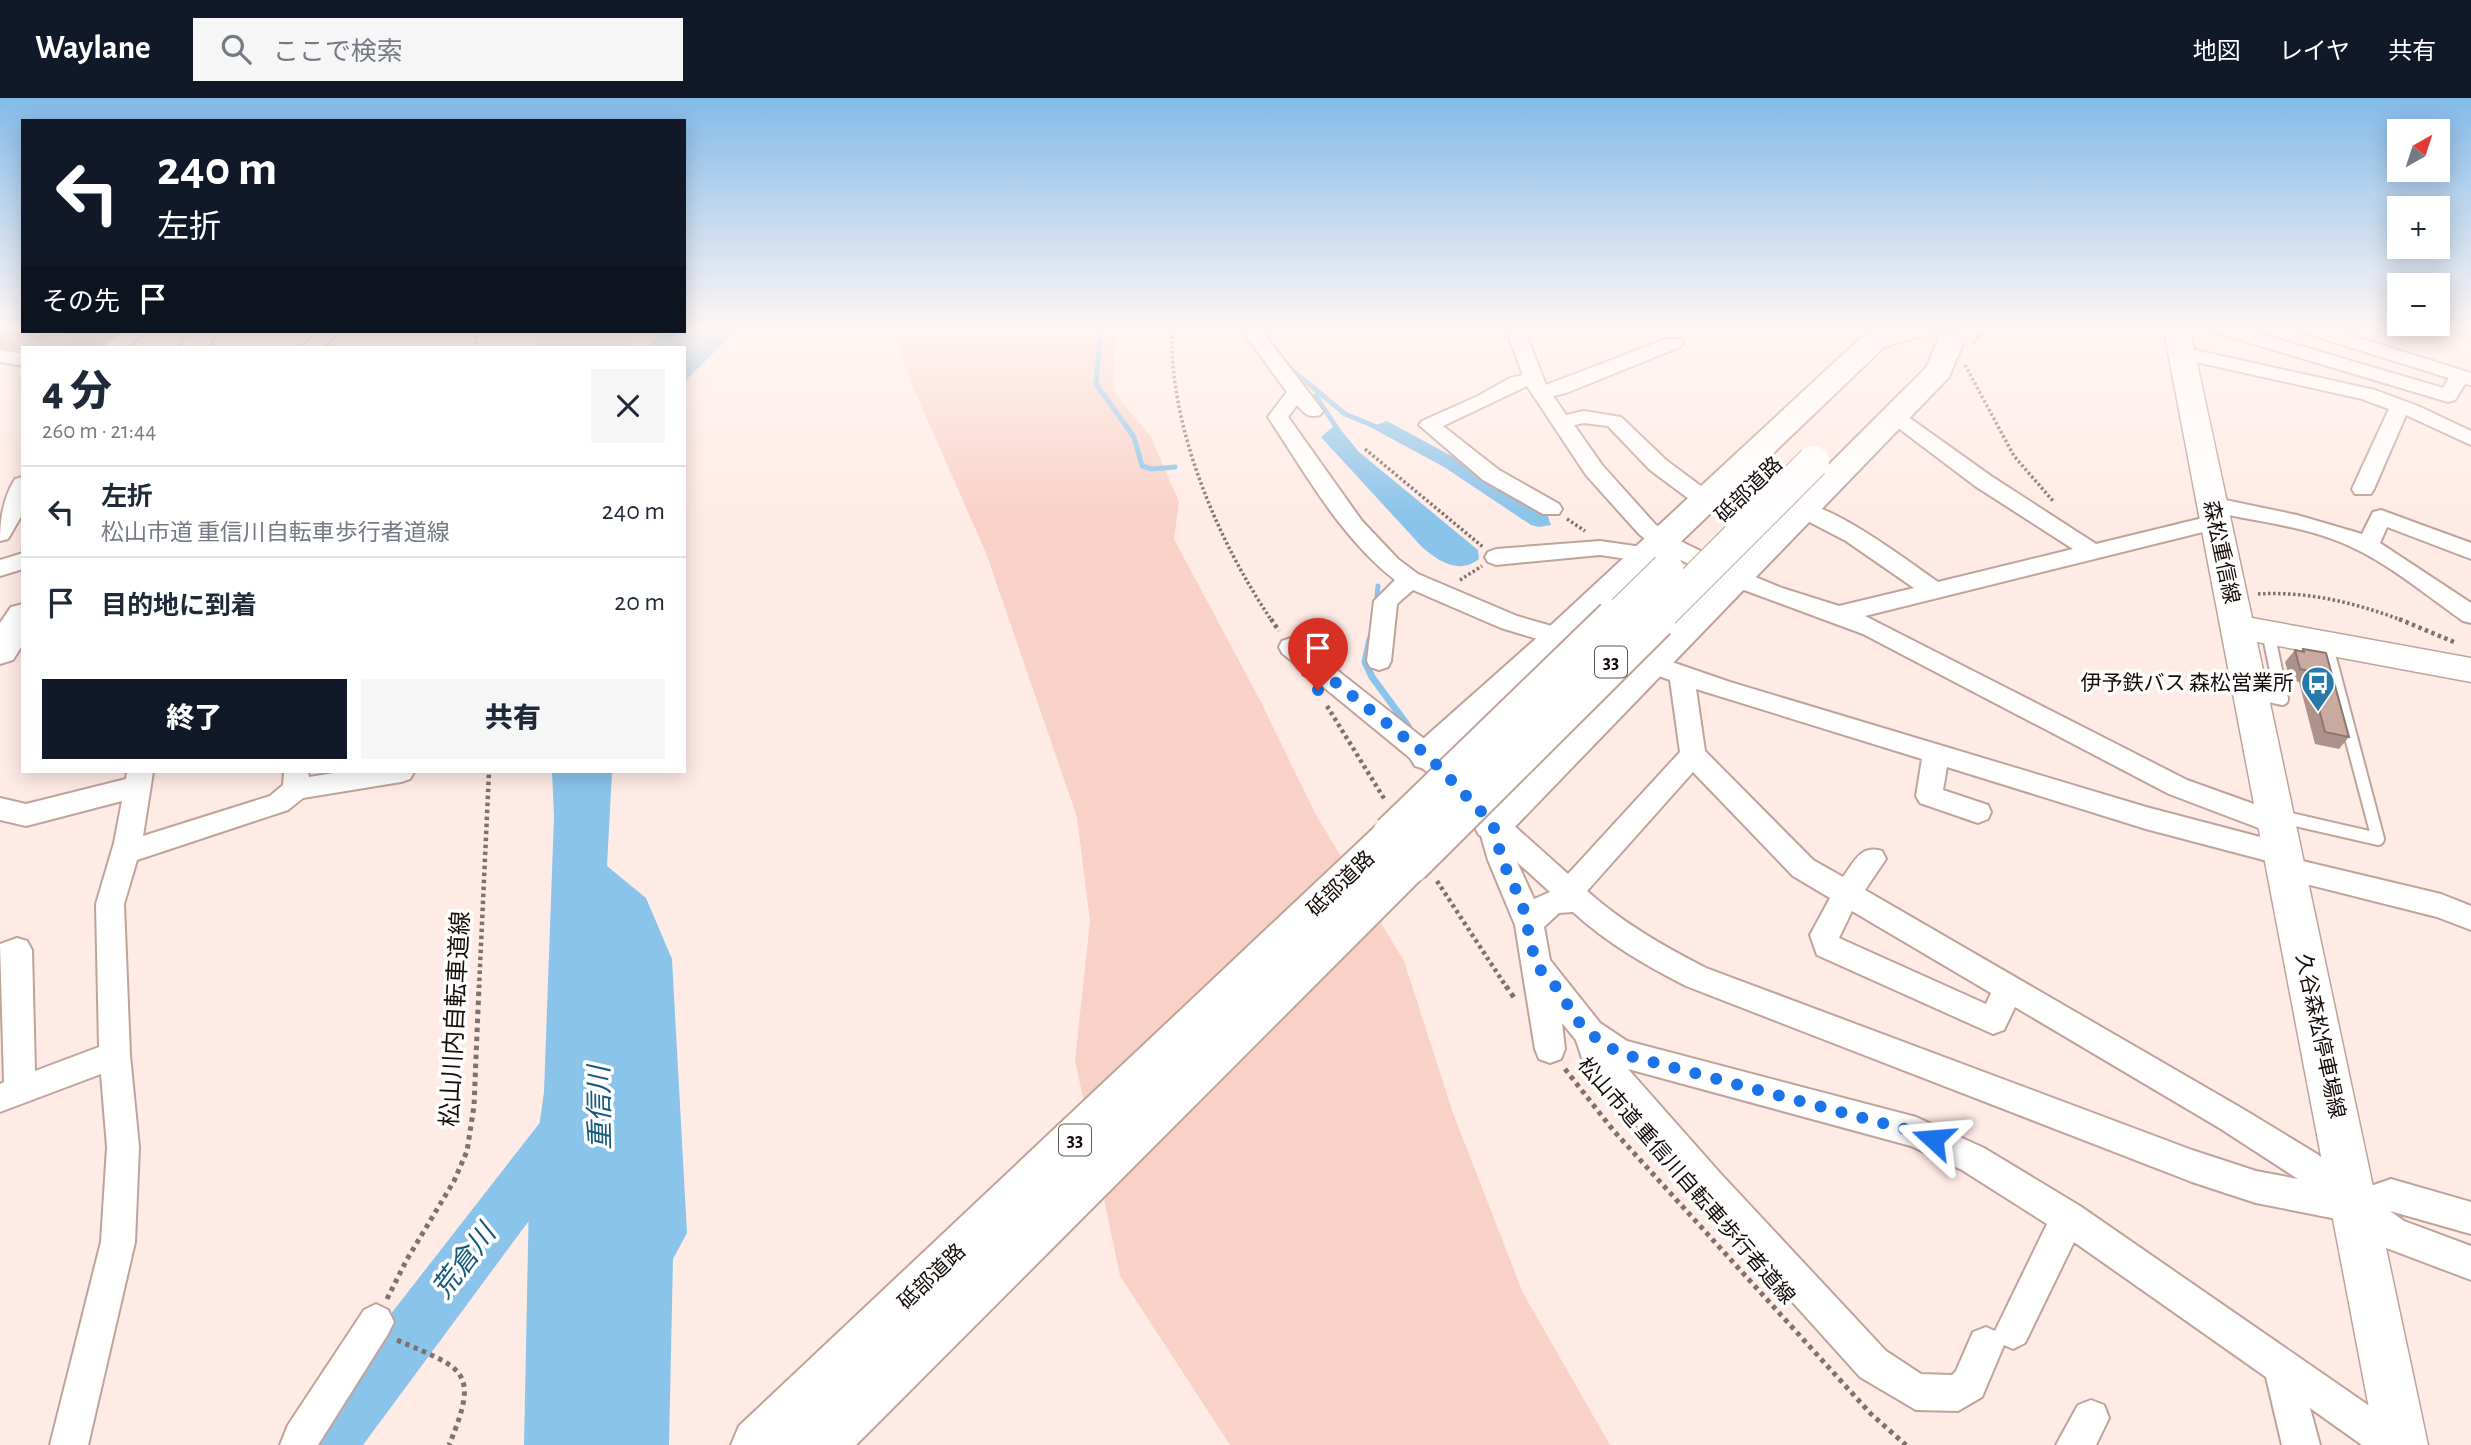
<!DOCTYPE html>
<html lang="ja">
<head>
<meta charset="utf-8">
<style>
  :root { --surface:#fff; --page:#f6f6f7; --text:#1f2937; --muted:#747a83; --line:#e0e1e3; --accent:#111827 }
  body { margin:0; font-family:"Alegreya Sans","Noto Sans JP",sans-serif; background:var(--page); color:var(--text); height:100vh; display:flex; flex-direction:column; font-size:26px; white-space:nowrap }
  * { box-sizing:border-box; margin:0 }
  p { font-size:23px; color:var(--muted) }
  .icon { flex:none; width:38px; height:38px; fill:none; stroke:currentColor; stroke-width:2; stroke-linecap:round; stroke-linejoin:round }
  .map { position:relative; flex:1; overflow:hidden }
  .sheet { position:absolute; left:21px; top:248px; width:665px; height:427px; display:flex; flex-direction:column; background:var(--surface); border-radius:0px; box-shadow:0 4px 18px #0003 }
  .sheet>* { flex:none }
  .top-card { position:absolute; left:21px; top:21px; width:665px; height:214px; border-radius:0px; box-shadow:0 4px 18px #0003; background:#111827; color:#fff; overflow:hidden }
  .needle { width:46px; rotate:39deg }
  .tools { position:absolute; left:2387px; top:21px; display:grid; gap:14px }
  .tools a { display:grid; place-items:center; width:63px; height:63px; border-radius:0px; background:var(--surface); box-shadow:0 4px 18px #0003; font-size:35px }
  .pin { position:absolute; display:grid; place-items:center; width:60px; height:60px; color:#fff; margin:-72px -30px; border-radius:50% 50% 50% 0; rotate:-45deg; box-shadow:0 0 7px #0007 }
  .pin .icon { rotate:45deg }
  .me { position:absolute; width:77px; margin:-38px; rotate:289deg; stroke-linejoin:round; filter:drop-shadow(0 0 5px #0008) }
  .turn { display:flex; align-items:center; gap:24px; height:147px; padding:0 21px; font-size:32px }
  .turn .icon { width:91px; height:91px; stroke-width:2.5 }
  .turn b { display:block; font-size:49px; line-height:60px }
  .then { display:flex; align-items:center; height:66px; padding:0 21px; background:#0003; gap:14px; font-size:26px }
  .round { display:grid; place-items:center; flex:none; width:74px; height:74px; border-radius:0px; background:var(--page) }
  .overview { display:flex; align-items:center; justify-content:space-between; height:119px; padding:0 21px }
  h1 { font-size:42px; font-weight:800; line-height:52px }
  .action { display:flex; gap:14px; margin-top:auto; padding:14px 21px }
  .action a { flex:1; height:80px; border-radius:0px; background:var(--accent); color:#fff; font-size:28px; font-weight:800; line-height:80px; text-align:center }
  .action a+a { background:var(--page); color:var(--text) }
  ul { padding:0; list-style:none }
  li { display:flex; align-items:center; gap:21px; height:91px; padding:0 21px; border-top:2px solid var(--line) }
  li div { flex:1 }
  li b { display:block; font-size:26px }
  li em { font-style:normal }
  header { display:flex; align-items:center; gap:42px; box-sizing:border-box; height:98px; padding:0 35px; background:var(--accent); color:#fff }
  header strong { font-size:33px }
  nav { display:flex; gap:38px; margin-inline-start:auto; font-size:24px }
  .search { width:490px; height:63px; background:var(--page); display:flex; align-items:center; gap:18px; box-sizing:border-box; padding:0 24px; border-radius:0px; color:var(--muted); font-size:26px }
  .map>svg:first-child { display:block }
</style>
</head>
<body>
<header>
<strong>Waylane</strong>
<div class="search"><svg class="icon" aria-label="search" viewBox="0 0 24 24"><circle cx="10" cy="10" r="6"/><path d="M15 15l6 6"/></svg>ここで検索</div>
<nav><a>地図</a><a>レイヤ</a><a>共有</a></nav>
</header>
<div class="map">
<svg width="2471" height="1347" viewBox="0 0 2471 1347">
  <rect width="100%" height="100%" fill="#ffebe6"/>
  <!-- green -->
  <g fill="#f9d2c7">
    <path d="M902 228H1115L1114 294 1151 339 1179 404 1174 441 1260 602 1316 717 1404 863 1453 1015 1523 1195 1610 1347H1230L1120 1178 1075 962 1090 823 1077 719 986 455 909 280 898 243Z"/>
    <path d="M538 233H633L626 250H540Z"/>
  </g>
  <!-- water -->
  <g fill="#8bc4ea">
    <path d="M684 228H741L684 284V250H648L661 233H684Z"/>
    <path d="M1387 323 1470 368 1547 416 1551 427 1539 429 1531 427 1444 369 1370 329Z"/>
    <path d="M1336 326 1359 354 1478 452 1479 461C1459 477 1438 463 1422 449L1321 339Z"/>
    <path d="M552 674H612L607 768 646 800 672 861 687 1135 673 1161 669 1347H524L529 1099 544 994 554 718Z"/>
  </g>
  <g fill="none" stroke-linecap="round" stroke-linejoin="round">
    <!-- stream-far1 -->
    <g stroke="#8bc4ea" stroke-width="5">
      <path d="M1095 228 1098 229 1100 242 1096 286 1134 339 1142 368 1152 371 1175 369"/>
      <path d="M1286 267 1345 316 1379 330"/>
      <path d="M1316 298 1338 332"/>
      <path d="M1376 508 1378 488"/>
    </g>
    <!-- stream -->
    <path stroke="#8bc4ea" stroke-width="7" d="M1370 541 1365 564 1372 579 1408 628"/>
    <!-- river -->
    <path fill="#8bc4ea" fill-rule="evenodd" d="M567 1006 585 1013 593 1030 585 1047 363 1347H296L305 1326 549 1013Z"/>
    <!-- lane casing -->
    <g stroke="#c1a29a" stroke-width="16">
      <g id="lane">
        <path d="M2254 595 2282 601 2268 534"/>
        <path d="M2278 718 2378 741 2326 545"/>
      </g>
    </g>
    <!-- street casing -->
    <g stroke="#c1a29a" stroke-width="4">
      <g id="street">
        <path d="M1239 228H1258L1323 313 1320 317C1308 320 1305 316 1297 307L1288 319 1362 423 1398 461 1418 476 1517 518 1586 538 1589 544 1586 550 1577 553 1501 530 1413 492 1397 506 1391 563 1388 569 1379 572 1370 569 1367 563 1374 503 1395 482C1340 439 1306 376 1268 319L1287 294Z"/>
        <path d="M1505 228H1523L1546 287 1666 241H1680L1683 245 1680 249 1566 295 1553 298 1566 317 1584 313 1621 319 1666 362 1713 397 1716 402 1713 407H1697L1650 372 1608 328 1584 325 1574 327 1602 367 1655 426 1670 438 1741 473 1782 490 1839 508 1914 490 1846 443 1794 416 1791 411 1794 406C1823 398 1912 466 1938 484L2073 451 1975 388 1897 329 1883 320 1886 316 1893 314 1911 321 1991 378 2096 446 2215 417 2223 419 2226 424 2223 429 1865 518 2187 682 2287 718 2291 726 2287 734 2277 737 2169 696 1863 536 1725 485 1654 448 1639 436 1586 377 1527 288 1443 328 1499 372 1559 406 1562 411 1559 416H1543L1483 382 1419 327 1422 323 1478 298 1510 280 1523 277Z"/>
        <path d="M2204 228H2233L2443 290 2449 280 2295 232 2292 228H2321L2471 275V287L2465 286 2455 302 2448 304 2207 232Z"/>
        <path d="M125 233H148L125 250H102Z"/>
        <path d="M319 233H341L322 250H300Z"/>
        <path d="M2181 249 2375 292 2418 308 2471 333V347L2406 317 2374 391 2371 396H2355L2352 391 2389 311 2362 301 2174 259 2171 255 2174 251Z"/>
        <path d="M0 252 23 256V268L0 264Z"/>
        <path d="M23 379V415L8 441 0 443C0 421 3 400 15 381Z"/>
        <path d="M2211 399 2297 417 2362 436 2373 414 2381 412 2471 445V461L2387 429 2380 445 2471 505V525L2463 523C2423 495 2385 462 2340 444 2296 426 2248 423 2203 411L2200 406 2203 401Z"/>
        <path d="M1600 443 1656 451 1659 456 1656 461 1648 464 1600 457 1496 467 1488 464 1485 459 1488 454 1496 451Z"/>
        <path d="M23 455V471L0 478V462Z"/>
        <path d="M1291 540 1300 543 1437 651 1454 671 1450 678 1441 681 1432 678 1282 555 1279 549 1282 543Z"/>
        <path d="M1634 551 1730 584 2146 709 2283 745 2293 748 2297 756 2294 761 2441 796 2471 808V832L2437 819 2286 781 2276 778 2272 770 2275 765 2146 731 1947 669 1943 692 1988 707 1991 714 1988 721 1978 725 1920 705 1916 698 1922 661 1696 591 1705 653 1813 762 1843 779C1854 764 1861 746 1882 753L1886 761 1865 792 2243 1011 2317 1056 2362 1091 2391 1081 2471 1104V1136L2390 1113 2404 1123 2471 1148V1182L2381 1148 2352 1124 2256 1105 2192 1084 1686 888C1645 867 1607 845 1573 814L1559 815 1544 829 1550 862 1600 925 1627 943 1916 1019 1984 1050 2080 1108 2407 1334 2413 1347H2362L2310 1310 2320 1347H2282L2266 1279 2074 1144 2025 1245 2013 1251 2004 1247 1982 1299 1958 1313 1916 1312 1860 1279 1696 1097 1592 975 1582 960 1576 942 1562 925 1565 951 1561 961 1550 965 1539 961 1535 951 1515 827 1488 762 1477 724 1481 716 1491 713 1501 716 1568 776 1680 654 1670 582 1625 566 1622 560 1625 554ZM1693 674 1793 778 1830 800 1810 837 1817 857 1993 936 2004 932 2015 909 2221 1031 2298 1081 2256 1073 2192 1052 1706 870C1663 848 1623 825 1587 793ZM1517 764 1550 794 1534 801ZM1852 813 1991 895 1986 906 1839 840ZM1628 971 1911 1048 1962 1072 2047 1126 1995 1233 1986 1229 1973 1234 1956 1273 1952 1277 1921 1276 1886 1253 1720 1075Z"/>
        <path d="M127 674H153L143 738 270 698 283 687 284 674H308L309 679 340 674H414L410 681 401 684 303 700 288 712 137 762 124 806 130 957 139 1049 135 1144 88 1347H50L101 1144 107 1049 101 976 0 1014V986L4 984 0 846 17 840 27 843 32 852 35 973 99 949 96 806 114 745 122 703 26 728 0 722V700L26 706 126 681Z"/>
        <path d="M376 1206 388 1212 394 1224 388 1236 318 1347H280L288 1327 364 1212Z"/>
        <path d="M2091 1302 2104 1307 2109 1320 2096 1347H2056L2078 1307Z"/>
      </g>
    </g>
    <!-- secondary casing -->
    <g stroke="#c1a29a" stroke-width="3">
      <path id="secondary" d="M2163 228H2189L2252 520 2471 560V584L2257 544 2428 1347H2376Z"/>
    </g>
    <!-- primary casing -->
    <g stroke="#c1a29a" stroke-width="4">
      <g id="primary">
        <path d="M190 233H218L207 250H179Z"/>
        <path d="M23 506V546L13 562 0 566V525L11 509Z"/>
      </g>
    </g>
    <!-- highway casing -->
    <g stroke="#c1a29a" stroke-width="4">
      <g id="highway">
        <path d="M1895 228H1937L1933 234 1884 249 1572 548 1441 668 1428 672 1415 668 1409 658 1415 648 1548 530 1864 237Z"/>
        <path d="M1950 235 1960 237 1964 243 1949 279 1507 737 1493 742 1479 737 1473 726 1479 715 1926 270 1940 237Z"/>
        <path d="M1392 721 1406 726 1412 737 1402 752 1410 750 1424 754 1430 766 1424 778 856 1347H731L739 1328 1378 726Z"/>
      </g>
    </g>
    <!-- path-far2 -->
    <g stroke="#7f716d" stroke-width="3.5" stroke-dasharray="2.5 2.5" stroke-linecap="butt">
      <path d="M1172 228C1168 327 1217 442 1272 523"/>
      <path d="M475 233 476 250"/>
      <path d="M1973 245 1989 228"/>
      <path d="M1965 267 2014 358 2053 403"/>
      <path d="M1365 351 1483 449"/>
      <path d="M1567 421 1585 433"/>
      <path d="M1460 482 1482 468"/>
      <path d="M2258 496C2309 493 2356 505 2404 523"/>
    </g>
    <!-- path-far1 -->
    <g stroke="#7f716d" stroke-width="4.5" stroke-dasharray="3.5 3.5" stroke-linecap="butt">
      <path d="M1271 521 1279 533"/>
      <path d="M2399 521 2454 544"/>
      <path d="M1327 608 1385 702"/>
      <path d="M1437 783 1507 890"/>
      <path d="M479 890 489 674"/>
    </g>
    <!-- path -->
    <g stroke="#7f716d" stroke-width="5" stroke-dasharray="4.5 4.5" stroke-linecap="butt">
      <path d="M1506 888 1515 901"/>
      <path d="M1565 971 1613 1032 1871 1316 1906 1347"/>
      <path d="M387 1201 406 1163 454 1083 467 1053 474 1008 479 888"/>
      <path d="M397 1242C463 1271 481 1271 449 1347"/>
    </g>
    <!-- lane -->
    <use href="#lane" stroke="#fff" stroke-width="12"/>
    <!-- street -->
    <use href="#street" fill="#fff" fill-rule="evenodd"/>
    <!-- secondary -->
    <use href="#secondary" fill="#fff" fill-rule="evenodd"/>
    <!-- primary -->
    <use href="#primary" fill="#fff" fill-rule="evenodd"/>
    <!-- highway -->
    <use href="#highway" fill="#fff" fill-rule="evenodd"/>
    <!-- highway-bridge-far1 casing -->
    <g stroke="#c1a29a" stroke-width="34" stroke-linecap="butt">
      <g id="highway-bridge-far1">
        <path d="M1614 523 1667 471"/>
        <path d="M1654 523 1813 364"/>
      </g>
    </g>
    <!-- highway-bridge casing -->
    <g stroke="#c1a29a" stroke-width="43" stroke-linecap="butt">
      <g id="highway-bridge">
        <path d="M1392 737 1615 521"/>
        <path d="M1410 766 1656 521"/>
      </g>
    </g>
    <!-- highway-bridge-far1 -->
    <use href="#highway-bridge-far1" stroke="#fff" stroke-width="32"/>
    <!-- highway-bridge -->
    <use href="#highway-bridge" stroke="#fff" stroke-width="39"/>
  </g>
  <!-- wall -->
  <g fill="#ac928a">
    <path d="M0 228 102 247 95 250H23V253L0 250Z"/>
    <path d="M2303 551 2349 639 2339 651 2315 646 2299 584 2290 582 2285 564 2295 552 2301 553Z"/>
  </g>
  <!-- shaded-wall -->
  <path fill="#8c7771" d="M81 233H121L102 247 95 250H66L61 243Z"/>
  <!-- building -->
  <g fill="#c8aaa1" stroke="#8c7771" stroke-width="2">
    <path d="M0 228H23V233H81L61 243 0 234Z"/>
    <path d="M2303 551 2326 555 2349 639 2325 634 2309 573 2300 571 2295 552 2304 554Z"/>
  </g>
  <!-- sky -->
  <linearGradient id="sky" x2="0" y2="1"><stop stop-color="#83bae9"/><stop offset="0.55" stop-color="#fff6f4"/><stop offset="1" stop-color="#fff6f4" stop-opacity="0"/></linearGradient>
  <rect width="2471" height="416" fill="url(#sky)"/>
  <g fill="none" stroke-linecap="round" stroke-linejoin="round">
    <!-- route -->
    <path stroke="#1a73e8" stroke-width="12" stroke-dasharray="0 21.6" d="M1318 592 1291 549 1428 658 1493 726 1502 762 1522 805 1536 867 1557 890 1577 922 1589 935 1619 955 1916 1034 1933 1041"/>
  </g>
  <!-- icons -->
  <defs>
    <g id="bus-pin" transform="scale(1.75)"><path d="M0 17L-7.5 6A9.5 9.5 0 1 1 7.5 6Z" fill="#257aaa" stroke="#fff"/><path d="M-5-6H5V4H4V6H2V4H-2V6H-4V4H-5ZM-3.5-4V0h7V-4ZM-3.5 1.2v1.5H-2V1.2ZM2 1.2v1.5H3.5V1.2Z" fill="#fff"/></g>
  </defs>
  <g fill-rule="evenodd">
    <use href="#bus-pin" x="2318" y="585"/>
  </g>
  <g text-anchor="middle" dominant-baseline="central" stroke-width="7" stroke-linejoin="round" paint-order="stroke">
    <!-- shield labels -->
    <g fill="#fff" stroke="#5c5553" stroke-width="2">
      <rect x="1595" y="548.5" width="32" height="31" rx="5"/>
      <rect x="1059" y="1026.5" width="32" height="31" rx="5"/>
    </g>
    <g font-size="19" font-weight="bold" fill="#160c09">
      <text x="1611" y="564">33</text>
      <text x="1075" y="1042">33</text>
    </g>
    <!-- street labels -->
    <g font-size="21" fill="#160c09" stroke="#fff">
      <text transform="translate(1749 392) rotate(-44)">砥部道路</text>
      <text transform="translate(2221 454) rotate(78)">森松重信線</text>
      <text transform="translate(1341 786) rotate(-44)">砥部道路</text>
      <text transform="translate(2320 938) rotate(78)">久谷森松停車場線</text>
      <text transform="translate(1686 1083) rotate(49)">松山市道 重信川自転車歩行者道線</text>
      <text transform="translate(932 1179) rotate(-44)">砥部道路</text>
    </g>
    <!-- poi labels -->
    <g font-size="21" fill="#160c09" stroke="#fff" text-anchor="end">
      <text x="2294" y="585">伊予鉄バス 森松営業所</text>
    </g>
    <!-- near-street labels -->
    <g font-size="24" fill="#160c09" stroke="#fff">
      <text transform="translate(456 921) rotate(-87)">松山川内自転車道線</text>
    </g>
    <!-- near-water labels -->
    <g font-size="28" font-style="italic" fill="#15597d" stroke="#fff">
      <text transform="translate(601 1010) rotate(-91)">重信川</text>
      <text transform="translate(465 1164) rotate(-53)">荒倉川</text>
    </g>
  </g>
</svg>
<div class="tools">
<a><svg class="needle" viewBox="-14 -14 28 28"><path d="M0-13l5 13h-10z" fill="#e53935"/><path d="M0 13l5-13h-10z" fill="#747a83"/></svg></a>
<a>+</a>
<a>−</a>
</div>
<div class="pin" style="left:1318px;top:592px;background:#d93025"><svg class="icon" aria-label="arrive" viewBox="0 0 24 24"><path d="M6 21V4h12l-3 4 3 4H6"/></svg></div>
<svg class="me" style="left:1933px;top:1041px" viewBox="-20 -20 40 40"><path d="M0-17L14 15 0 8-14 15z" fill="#1a73e8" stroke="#fff" stroke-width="4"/></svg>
<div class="top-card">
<div class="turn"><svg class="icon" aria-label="left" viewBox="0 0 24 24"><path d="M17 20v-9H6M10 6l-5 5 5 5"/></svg><div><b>240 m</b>左折</div></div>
<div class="then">その先<svg class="icon" aria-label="arrive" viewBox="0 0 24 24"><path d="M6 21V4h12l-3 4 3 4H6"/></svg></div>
</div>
<section class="sheet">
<div class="overview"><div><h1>4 分</h1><p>260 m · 21:44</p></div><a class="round"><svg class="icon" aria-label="close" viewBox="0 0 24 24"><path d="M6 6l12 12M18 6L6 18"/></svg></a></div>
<ul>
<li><svg class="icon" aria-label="left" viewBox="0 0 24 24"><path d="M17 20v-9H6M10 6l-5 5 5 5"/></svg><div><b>左折</b><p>松山市道 重信川自転車歩行者道線</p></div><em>240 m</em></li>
<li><svg class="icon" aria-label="arrive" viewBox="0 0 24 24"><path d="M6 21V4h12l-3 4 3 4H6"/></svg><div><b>目的地に到着</b></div><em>20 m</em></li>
</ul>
<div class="action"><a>終了</a><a>共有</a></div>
</section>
</div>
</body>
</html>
